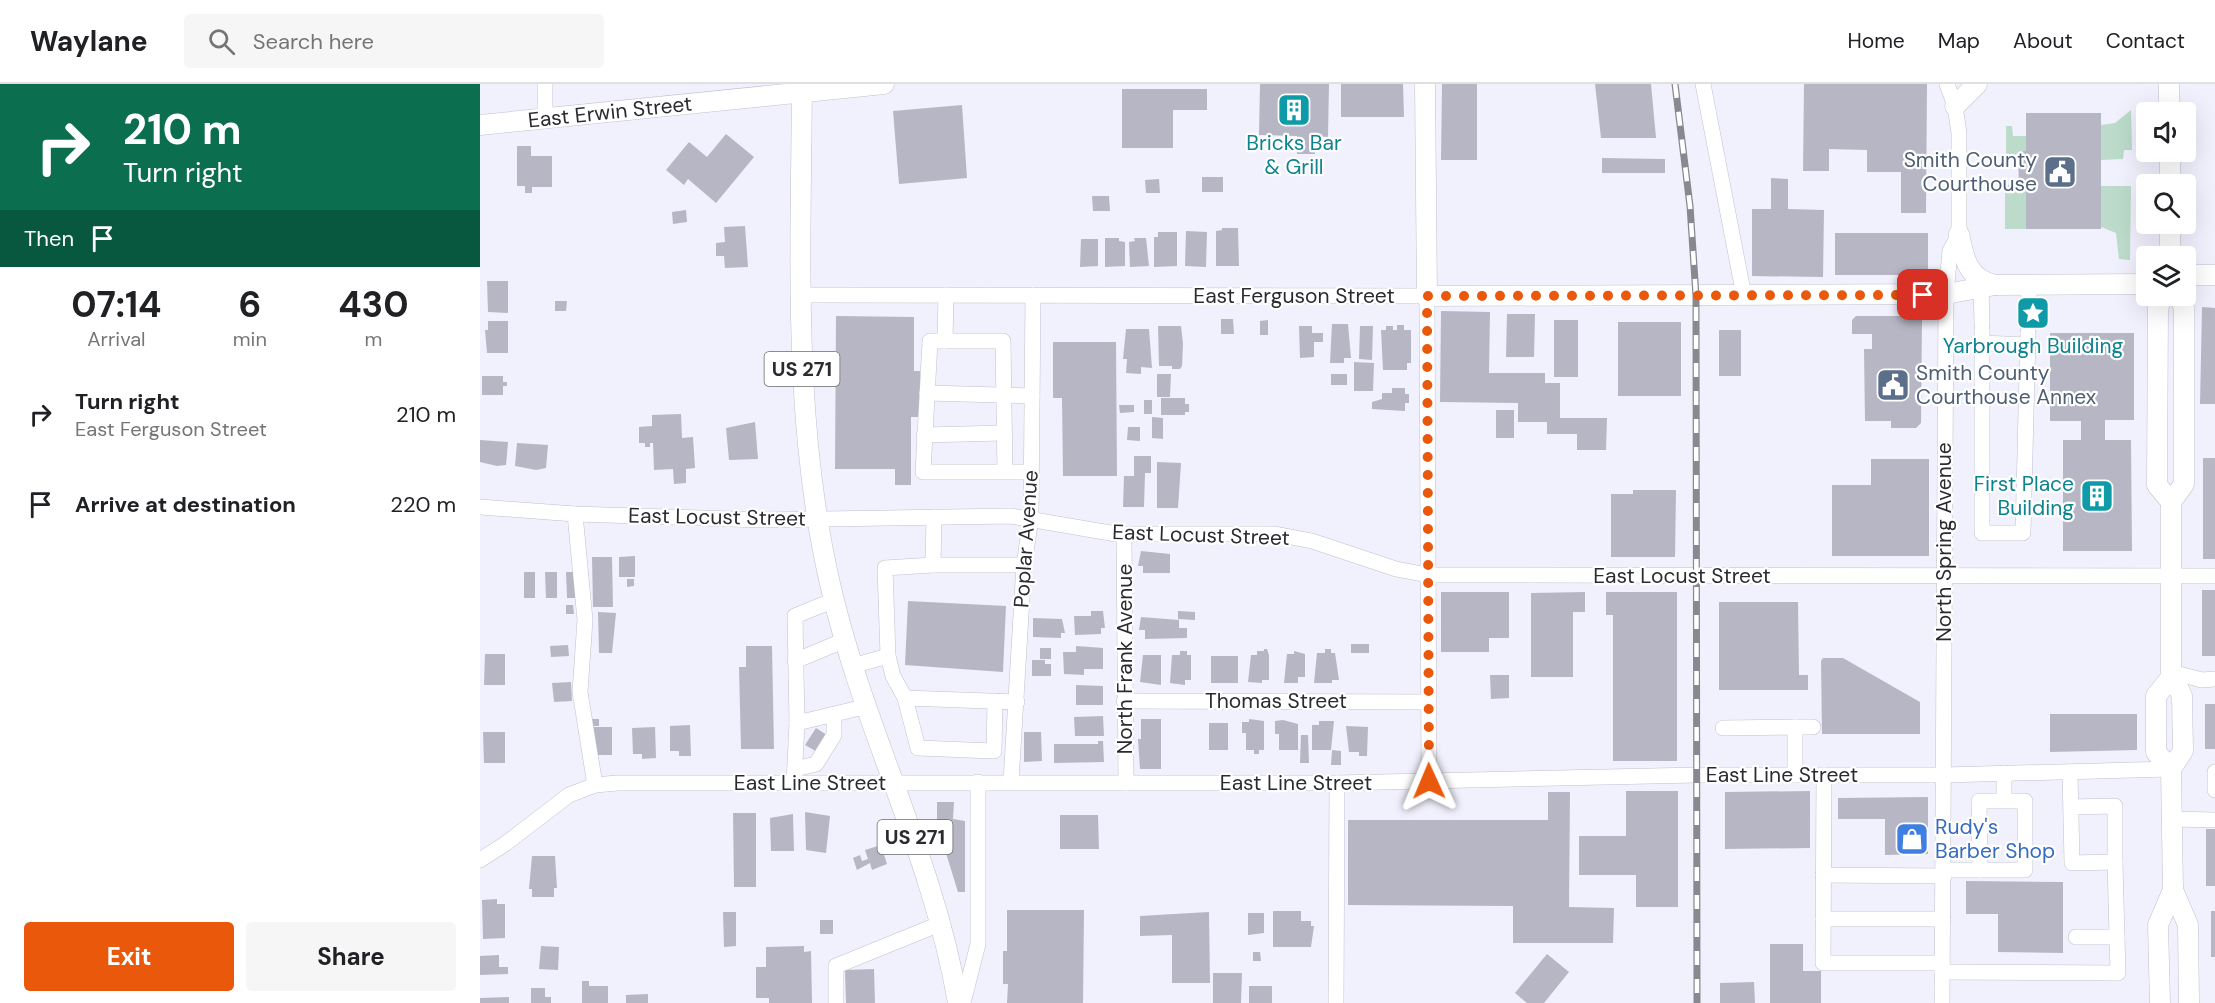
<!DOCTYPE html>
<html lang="en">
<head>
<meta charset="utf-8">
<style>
  :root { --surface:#fff; --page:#f6f6f6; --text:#202124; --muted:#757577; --line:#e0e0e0; --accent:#ea580c }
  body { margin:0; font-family:"DM Sans",sans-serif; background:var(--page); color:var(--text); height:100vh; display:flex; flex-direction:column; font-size:22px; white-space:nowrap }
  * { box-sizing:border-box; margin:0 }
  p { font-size:20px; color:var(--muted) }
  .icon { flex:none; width:33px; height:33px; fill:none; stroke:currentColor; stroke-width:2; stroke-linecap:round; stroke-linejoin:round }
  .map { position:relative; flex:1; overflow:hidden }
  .side { display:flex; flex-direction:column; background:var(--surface); width:480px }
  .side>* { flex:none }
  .banner { background:#0b6e4f; color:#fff; overflow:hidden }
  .buttons { position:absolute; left:1656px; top:18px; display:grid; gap:12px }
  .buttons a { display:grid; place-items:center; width:60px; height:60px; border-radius:6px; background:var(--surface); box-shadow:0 6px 24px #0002; font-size:30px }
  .pin { position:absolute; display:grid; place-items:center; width:51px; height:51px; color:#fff; margin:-26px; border-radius:12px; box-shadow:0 3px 9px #0006 }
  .me { position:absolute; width:66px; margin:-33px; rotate:359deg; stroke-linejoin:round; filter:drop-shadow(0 0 4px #0008) }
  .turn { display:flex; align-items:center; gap:21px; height:126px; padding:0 24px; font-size:27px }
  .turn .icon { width:78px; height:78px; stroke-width:2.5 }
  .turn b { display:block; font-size:42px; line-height:51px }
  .then { display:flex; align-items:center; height:57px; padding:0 24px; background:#0003; gap:12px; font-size:22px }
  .eta { display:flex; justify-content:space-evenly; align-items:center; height:102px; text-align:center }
  .eta b { font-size:36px; font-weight:700; line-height:42px }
  .primary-button { display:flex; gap:12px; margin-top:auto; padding:12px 24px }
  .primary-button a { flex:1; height:69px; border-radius:6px; background:var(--accent); color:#fff; font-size:24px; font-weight:700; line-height:69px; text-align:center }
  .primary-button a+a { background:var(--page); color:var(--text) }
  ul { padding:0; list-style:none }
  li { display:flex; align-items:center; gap:18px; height:90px; padding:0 24px }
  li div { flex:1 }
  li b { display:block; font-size:22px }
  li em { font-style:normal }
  header { display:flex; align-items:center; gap:36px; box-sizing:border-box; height:84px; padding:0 30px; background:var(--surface); border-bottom:2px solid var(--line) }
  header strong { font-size:28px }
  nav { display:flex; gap:33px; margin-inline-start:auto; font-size:21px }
  .search { width:420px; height:54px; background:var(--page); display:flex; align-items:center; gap:15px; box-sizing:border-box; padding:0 21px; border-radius:6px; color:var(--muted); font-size:22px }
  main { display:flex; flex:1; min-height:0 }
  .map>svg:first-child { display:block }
</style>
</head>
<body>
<header>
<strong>Waylane</strong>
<div class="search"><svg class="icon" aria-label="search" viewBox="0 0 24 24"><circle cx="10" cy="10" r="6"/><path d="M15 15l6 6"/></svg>Search here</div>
<nav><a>Home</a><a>Map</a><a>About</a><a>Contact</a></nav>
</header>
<main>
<section class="side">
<div class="banner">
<div class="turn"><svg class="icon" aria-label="right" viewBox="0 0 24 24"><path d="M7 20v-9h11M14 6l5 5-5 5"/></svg><div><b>210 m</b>Turn right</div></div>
<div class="then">Then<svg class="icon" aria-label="arrive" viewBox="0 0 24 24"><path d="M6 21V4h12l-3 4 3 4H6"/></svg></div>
</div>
<div class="eta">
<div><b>07:14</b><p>Arrival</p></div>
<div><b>6</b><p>min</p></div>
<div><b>430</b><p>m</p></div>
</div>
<ul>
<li><svg class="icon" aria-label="right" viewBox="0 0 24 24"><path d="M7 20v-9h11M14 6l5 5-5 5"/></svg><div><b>Turn right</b><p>East Ferguson Street</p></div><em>210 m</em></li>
<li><svg class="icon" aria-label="arrive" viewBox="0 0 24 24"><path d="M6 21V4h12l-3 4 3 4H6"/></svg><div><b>Arrive at destination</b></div><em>220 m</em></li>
</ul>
<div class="primary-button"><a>Exit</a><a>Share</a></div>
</section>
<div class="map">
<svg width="1735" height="919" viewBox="0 0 1735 919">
  <rect width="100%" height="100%" fill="#f1f0fd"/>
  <!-- green -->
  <g fill="#bcdbca">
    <path d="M1651 26 1652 66H1644L1643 75 1621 76V41L1635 39Z"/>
    <path d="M1526 42H1532L1533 52H1546V67L1538 75H1526Z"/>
    <path d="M1525 101H1539V106L1546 107V145H1525Z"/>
    <path d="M1621 102H1651L1650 176 1639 175 1636 149 1621 143Z"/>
  </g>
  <!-- building -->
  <g fill="#b7b6c5">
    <path d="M780 0H849L848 53 835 52V70H817V52L779 51Z"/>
    <path d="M861 0H923L924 33H861Z"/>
    <path d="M962 0H997V76H961Z"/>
    <path d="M1115 0H1171L1176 54H1121Z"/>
    <path d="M1324 0H1447L1446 129H1421V88H1387V66L1349 65V87H1323Z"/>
    <path d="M642 5H727V26H693V64H642Z"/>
    <path d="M482 21 487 94 419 100 413 27Z"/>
    <path d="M1546 29H1621V145H1546V107L1539 106 1538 67H1546Z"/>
    <path d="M246 50 274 73 236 119 208 95 204 101 186 86 209 58 227 73Z"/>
    <path d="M37 62H51V72H72V103H52V109H45V102H37Z"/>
    <path d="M1122 74 1185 75V89H1122Z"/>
    <rect x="722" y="93" width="21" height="15"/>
    <path d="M1291 94 1308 95V125L1344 126 1343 193 1272 192V125H1291Z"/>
    <path d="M679 95 680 109H666L665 96Z"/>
    <path d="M612 112H629L630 127H613Z"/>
    <path d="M206 126 207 138 193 140 192 128Z"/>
    <path d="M265 142 268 183 245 184 244 172H236V159L245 158 244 143Z"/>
    <path d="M742 144H758L759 182H736V147L742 146Z"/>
    <path d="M706 147 727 148 726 183 705 182Z"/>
    <path d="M678 148H697V182L674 183V153H678Z"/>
    <rect x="1355" y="149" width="93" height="42"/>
    <path d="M625 154H639V157L645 158V182L625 183Z"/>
    <path d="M654 154H666L669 182 650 183 649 158 655 157Z"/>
    <path d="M601 155H618V182L600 183Z"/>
    <path d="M7 197H28V229L8 228Z"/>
    <path d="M75 217H87L86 227H75Z"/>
    <path d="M1722 223 1735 224V320H1720Z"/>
    <path d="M961 227 1010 228 1009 289H1065V299H1080V334H1127L1126 366H1097V350H1067V338H1038V319L960 318Z"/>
    <path d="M1027 230H1055L1054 273H1026Z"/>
    <path d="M356 232 434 233V287H440V333H431V401H415V385H355Z"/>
    <path d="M1376 232H1438L1442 235 1441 339 1436 344H1411V337H1385L1384 265H1392V250H1372V236Z"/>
    <path d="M741 235H753L754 250H741Z"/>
    <path d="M788 236V251H780V237Z"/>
    <rect x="1074" y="236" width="24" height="57"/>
    <path d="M8 237H28V269H7L5 246H8Z"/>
    <rect x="1138" y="238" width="63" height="74"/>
    <path d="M852 240H868L871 274H864V279H850Z"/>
    <path d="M917 241H924V246H931V279H927V286H903L901 246H906V242H913V246H917Z"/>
    <path d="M678 242H701L703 260 702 282 700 285H692V282H679Z"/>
    <path d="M819 242H832V249H843V258H834V273L820 274Z"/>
    <path d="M880 242H893L892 276 879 275Z"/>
    <path d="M646 245H669L672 284 661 283V290L646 289 647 275H643Z"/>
    <rect x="1239" y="246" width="22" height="46"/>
    <path d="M1570 249H1654V336H1625V356H1651L1652 467H1583V356H1601V337H1570Z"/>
    <path d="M573 258H636L637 392H583L582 314H573Z"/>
    <path d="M874 278 894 279 893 307H874Z"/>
    <path d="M677 290H691L690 313H677Z"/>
    <rect x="851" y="290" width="16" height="11"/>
    <path d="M2 292H23V298H27V302H23V311H2Z"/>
    <path d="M912 304H925V310H929V319H925V327L892 325V318L902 315V309H912Z"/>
    <path d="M681 314H705V320H709V328H705V331H681Z"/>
    <rect x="664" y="316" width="8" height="14"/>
    <path d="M639 321H654V328L640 329Z"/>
    <rect x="1016" y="326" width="18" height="28"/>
    <path d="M201 330 202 354 213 353 215 384 206 385V399L194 400 193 385 174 386 173 359H170V363H165V359H159V343L172 342V331Z"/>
    <path d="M672 333 683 334V355L672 354Z"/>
    <path d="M275 338 278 375 249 376 246 344Z"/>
    <path d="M648 343H660V357L647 356Z"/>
    <path d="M0 356 28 358 26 381 17 382 0 378Z"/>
    <path d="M37 359 68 361 66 384 56 386 35 382Z"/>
    <path d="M654 372H671V389H665L664 423H643L644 392H654Z"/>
    <rect x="1723" y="374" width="12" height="101"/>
    <path d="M1391 375H1449V472H1352V401H1391Z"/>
    <path d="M677 378 701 379 698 424H677Z"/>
    <path d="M1153 406H1196L1195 473H1131V410H1153Z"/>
    <path d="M661 467 690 470V489H663V482H658Z"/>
    <path d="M155 472V493H139V473Z"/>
    <path d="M112 473H132L133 523H113Z"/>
    <rect x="44" y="488" width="11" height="26"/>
    <path d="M65 488H77V514H66Z"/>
    <path d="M86 488H98V514H87Z"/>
    <path d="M147 495H154V502L147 503Z"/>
    <rect x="1722" y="506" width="13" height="66"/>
    <path d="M961 508H1029V554H1009V568H961Z"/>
    <path d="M1105 508V528H1093V593H1051V509Z"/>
    <path d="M1126 508H1197V677H1133V531H1126Z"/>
    <path d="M428 517 526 522 523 588 425 581Z"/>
    <path d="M1239 518H1318L1319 591H1328V606H1239Z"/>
    <path d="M86 521H93L94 530H86Z"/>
    <path d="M611 527H623L625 544H621V550L595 551 594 532H611Z"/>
    <path d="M698 527 715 528V536L698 535Z"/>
    <path d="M118 528 136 529 132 569H119Z"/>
    <path d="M661 533 699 536V544H707V554L665 555V546H659Z"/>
    <path d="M553 534 582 535 585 549H581V554L553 553Z"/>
    <rect x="871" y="560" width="18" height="9"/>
    <path d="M88 561 89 572 71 573 70 562Z"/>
    <path d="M266 562H292L294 665H261L259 583H266Z"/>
    <path d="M596 562 623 564V585H604V591L584 590 583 568H596Z"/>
    <rect x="560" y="564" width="11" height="11"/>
    <path d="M784 565H787L789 571V596H782V599L768 598 771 571H777V567H784Z"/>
    <path d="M845 565H851V569H855L859 596H852V599H834L837 569H845Z"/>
    <path d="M700 567H707V571H711V596H705V601L690 599 692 571H700Z"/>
    <path d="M814 567 825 570V593H818V599H804L807 570H814Z"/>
    <path d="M5 570H25V601H4Z"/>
    <path d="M663 571H681V601L660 598Z"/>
    <rect x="731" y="572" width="27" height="27"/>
    <path d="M1343 574H1363L1440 618V650H1342L1341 577Z"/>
    <path d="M552 576H565V580H571V592H552Z"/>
    <path d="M1010 591H1029V614L1011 615Z"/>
    <path d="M91 598 92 617 74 618 72 599Z"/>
    <path d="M596 601 623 602V621H596Z"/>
    <rect x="1725" y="620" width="10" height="45"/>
    <path d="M1570 630H1657V666L1570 668Z"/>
    <path d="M623 632 624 652H595L594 633Z"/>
    <rect x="109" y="635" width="10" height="7"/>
    <path d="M661 635H681V685H660L658 655H661Z"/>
    <path d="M769 635 784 637V666H779V670H774V666H766V649H762V638H769Z"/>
    <path d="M803 636 818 640V666H799V650H795V637Z"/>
    <path d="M839 637H854L851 666H832V641H839Z"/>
    <rect x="729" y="639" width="19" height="27"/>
    <path d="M210 641 211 672H199V667H190V642Z"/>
    <path d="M866 642 888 643 887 672H879V668H869Z"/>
    <rect x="112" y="643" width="20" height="28"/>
    <path d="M175 643 176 674 162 675V670H153L152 644Z"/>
    <path d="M336 644 350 653 339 669 325 661Z"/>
    <path d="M3 648H25V679H4Z"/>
    <path d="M544 648H561L562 677 544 678Z"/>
    <path d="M821 651H828L829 679H820Z"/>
    <path d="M618 657H623L624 678 574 679V660H618Z"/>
    <path d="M852 666 861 667V681H851Z"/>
    <path d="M1146 707H1198V823H1156V791H1099V752H1146Z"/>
    <path d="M1330 707V764L1245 765V708Z"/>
    <path d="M1068 708H1090L1089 823 1134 824 1133 859H1033V822L868 821V736H1068Z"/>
    <path d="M1448 713V770L1405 771V735H1358V714Z"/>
    <path d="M457 718H474L473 735 485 737V808H478L457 740Z"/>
    <path d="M325 728 350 732 346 769 326 766Z"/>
    <path d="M253 729H276V803H254Z"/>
    <path d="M313 730 314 767H291L290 734Z"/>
    <path d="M580 731H618L619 765H580Z"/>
    <rect x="1726" y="745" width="9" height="57"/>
    <path d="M401 761 407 780 392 786 390 779 377 786 373 774 380 771 382 777 388 775 385 766Z"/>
    <path d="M52 772H75L77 804H74V813H52V805H49Z"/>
    <path d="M1486 797 1583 798V869L1518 868V830H1486Z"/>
    <path d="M17 815V820H25V854L3 855 2 816Z"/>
    <path d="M527 826H604L603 919H527L528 900H523V867H527Z"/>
    <path d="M793 827H821V837H831V842H834L831 863H793Z"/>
    <rect x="1731" y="827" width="4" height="46"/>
    <path d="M243 828H256V862L244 863Z"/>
    <path d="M729 828 730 899H692V851L660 852V832Z"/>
    <path d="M768 829H784V849L768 851Z"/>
    <rect x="340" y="836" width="13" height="14"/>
    <path d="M1290 860H1323V887H1341V919H1290Z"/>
    <path d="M61 862 79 863 78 886 59 885Z"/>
    <path d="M324 862V868L331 867 332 919H289V914H276V883H286V863Z"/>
    <path d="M773 868H780L781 877H773Z"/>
    <path d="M1067 870 1089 888 1064 919H1047L1035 909Z"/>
    <path d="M19 871V883H28V890L0 891V872Z"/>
    <path d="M394 885 395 919H366L365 886Z"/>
    <path d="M733 889H762L761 919H733Z"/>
    <path d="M102 897H109V902H128V919H102Z"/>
    <path d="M1274 898 1275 919H1240V899Z"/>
    <rect x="769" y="902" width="23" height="17"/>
    <path d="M51 904H65V913H71V919H51Z"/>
    <path d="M168 910V919H146V911Z"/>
    <path d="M29 913V919H0V914Z"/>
  </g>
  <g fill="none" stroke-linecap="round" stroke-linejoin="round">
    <!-- minor casing -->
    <g stroke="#c1c0cf" stroke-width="16">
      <g id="minor">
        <path d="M65 0V34"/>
        <path d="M1223 0 1264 212"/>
        <path d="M1501 203 1502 240"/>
        <path d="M320 211 947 212 949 697"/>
        <path d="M1548 244 1549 201"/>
        <path d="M1502 246V449H1543L1548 249"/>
        <path d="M465 257 466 211"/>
        <path d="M1502 259 1547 261"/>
        <path d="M447 309 552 312"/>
        <path d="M444 351 524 349"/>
        <path d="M525 388 523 257H450L443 388H551"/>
        <path d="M0 423 95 430 283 436 531 432 636 450H795L832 457 916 485 948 491 1735 492"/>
        <path d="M95 430 105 536 100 608 115 701"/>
        <path d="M644 450 646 699"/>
        <path d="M453 481 454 433"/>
        <path d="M315 577 365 556"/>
        <path d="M372 582 408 572"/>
        <path d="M1691 588 1722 596 1735 595"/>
        <path d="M425 614 413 592 408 572 405 484 453 481H544"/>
        <path d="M515 617 514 667 438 664 425 614 537 618"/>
        <path d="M644 617 948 618"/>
        <path d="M317 639 388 622"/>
        <path d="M1315 643H1333"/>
        <path d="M1243 644 1315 643V691"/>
        <path d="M315 685 336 680 354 651V632"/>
        <path d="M1590 688 1592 779 1635 778V722L1591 723"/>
        <path d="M1735 688V706"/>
        <path d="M1524 689V717H1545V786H1500L1499 717H1524"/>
        <path d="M1344 691 1343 879H1462"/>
        <path d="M531 698 544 481 551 434 553 211"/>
        <path d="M314 699 317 639 315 532 354 516"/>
        <path d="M1692 735 1735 736"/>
        <path d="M0 776 25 760 89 711 115 701 137 699H857L1217 691H1464L1691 685"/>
        <path d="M1464 786H1500"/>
        <path d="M1343 791 1464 792"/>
        <path d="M1343 835H1463"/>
        <path d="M1596 853H1637L1635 778"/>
        <path d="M1462 888 1638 889 1637 853"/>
        <path d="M356 919V882L462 839"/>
        <path d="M483 919 498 860V698"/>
        <path d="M856 919 857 699"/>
        <path d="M1462 919 1466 210 1470 167 1479 150V49L1475 22 1467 0"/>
      </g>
    </g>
    <!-- major casing -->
    <g stroke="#c1c0cf" stroke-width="21">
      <g id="major">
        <path d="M322 0C321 168 312 339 351 504 384 646 453 772 478 919"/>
        <path d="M945 0 947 212 1466 210 1515 201 1666 200"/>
        <path d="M1689 0V28"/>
        <path d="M1475 22 1497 0"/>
        <path d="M0 41 404 0"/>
        <path d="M1690 68V100"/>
        <path d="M1690 140V172"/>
        <path d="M1479 150C1484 175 1488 195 1515 201"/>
        <path d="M1706 191H1735"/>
        <path d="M1683 212 1678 224 1677 401 1691 418"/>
        <path d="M1691 685 1676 668V612L1692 592"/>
        <path d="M1693 806 1708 841 1709 919"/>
        <path d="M1680 919 1678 841 1693 806 1691 685 1703 667 1702 612 1691 588V418L1704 400V224L1699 212"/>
      </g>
    </g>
    <!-- minor -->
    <use href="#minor" stroke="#fff" stroke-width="15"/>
    <!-- major -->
    <use href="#major" stroke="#fff" stroke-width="20"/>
    <!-- rail casing -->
    <g stroke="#898891" stroke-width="7">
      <path id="rail" d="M1195 0 1210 122 1216 212 1217 919"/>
    </g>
    <!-- rail -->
    <use href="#rail" stroke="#fff" stroke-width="4.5" stroke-dasharray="14" stroke-linecap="butt"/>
  </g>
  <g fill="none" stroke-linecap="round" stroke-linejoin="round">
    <!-- route -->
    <path stroke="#ea580c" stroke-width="10" stroke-dasharray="0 18" d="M949 697 947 212 1443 211"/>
  </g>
  <!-- icons -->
  <defs>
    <g id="building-square" transform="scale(1.725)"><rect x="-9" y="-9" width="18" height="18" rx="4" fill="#0f9aa8" stroke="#fff"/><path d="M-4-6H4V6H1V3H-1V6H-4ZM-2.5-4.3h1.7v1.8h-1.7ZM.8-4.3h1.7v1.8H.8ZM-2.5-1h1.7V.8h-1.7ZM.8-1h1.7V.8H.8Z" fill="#fff"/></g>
    <g id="civic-square" transform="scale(1.725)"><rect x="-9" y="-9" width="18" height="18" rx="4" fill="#5c6f8a" stroke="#fff"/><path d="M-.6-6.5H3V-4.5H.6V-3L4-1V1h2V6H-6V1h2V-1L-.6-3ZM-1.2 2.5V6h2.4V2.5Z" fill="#fff"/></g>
    <g id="sight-square" transform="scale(1.725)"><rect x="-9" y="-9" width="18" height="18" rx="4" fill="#0f9aa8" stroke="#fff"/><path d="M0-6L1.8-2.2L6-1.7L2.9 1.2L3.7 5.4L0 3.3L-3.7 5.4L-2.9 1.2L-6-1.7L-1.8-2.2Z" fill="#fff"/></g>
    <g id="shop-square" transform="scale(1.725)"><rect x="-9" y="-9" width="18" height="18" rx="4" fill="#3f7fe0" stroke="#fff"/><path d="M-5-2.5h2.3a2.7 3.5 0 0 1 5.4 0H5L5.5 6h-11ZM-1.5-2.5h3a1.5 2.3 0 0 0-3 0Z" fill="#fff"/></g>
  </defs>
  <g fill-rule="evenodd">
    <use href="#building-square" x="814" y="26"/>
    <use href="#civic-square" x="1580" y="88"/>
    <use href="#sight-square" x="1553" y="229"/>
    <use href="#civic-square" x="1413" y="301"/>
    <use href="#building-square" x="1617" y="412"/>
    <use href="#shop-square" x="1432" y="755"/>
  </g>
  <g text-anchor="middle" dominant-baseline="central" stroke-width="4.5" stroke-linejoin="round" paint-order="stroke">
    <!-- shield labels -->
    <g fill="#fff" stroke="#6b6a6e" stroke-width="1.5">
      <rect x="284.5" y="268" width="75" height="34" rx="4.5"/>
      <rect x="397.5" y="736" width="75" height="34" rx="4.5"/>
    </g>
    <g font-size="20" font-weight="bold" fill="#2b2a30">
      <text x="322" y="285">US 271</text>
      <text x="435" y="753">US 271</text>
    </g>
    <!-- street labels -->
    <g font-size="21" fill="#2b2a30" stroke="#fff">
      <text transform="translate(130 28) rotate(-6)">East Erwin Street</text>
      <text x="814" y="212">East Ferguson Street</text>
      <text transform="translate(237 433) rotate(1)">East Locust Street</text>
      <text transform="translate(721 451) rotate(2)">East Locust Street</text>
      <text transform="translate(546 455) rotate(-86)">Poplar Avenue</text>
      <text transform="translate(1464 458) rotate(-90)">North Spring Avenue</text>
      <text x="1202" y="492">East Locust Street</text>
      <text transform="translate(645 575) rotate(-90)">North Frank Avenue</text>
      <text x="796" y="617">Thomas Street</text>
      <text x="1302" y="691">East Line Street</text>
      <text x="330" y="699">East Line Street</text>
      <text x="816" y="699">East Line Street</text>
    </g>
    <!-- culture labels -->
    <g font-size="21" fill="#0d838f" stroke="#fff">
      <text x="814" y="59">Bricks Bar<tspan x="814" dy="24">&amp; Grill</tspan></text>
      <text x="1553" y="262">Yarbrough Building</text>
      <text x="1594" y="400" text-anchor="end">First Place<tspan x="1594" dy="24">Building</tspan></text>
    </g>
    <!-- service labels -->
    <g font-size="21" fill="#4e5e75" stroke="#fff" text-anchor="end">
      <text x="1557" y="76">Smith County<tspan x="1557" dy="24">Courthouse</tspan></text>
      <text x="1436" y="289" text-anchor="start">Smith County<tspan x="1436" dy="24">Courthouse Annex</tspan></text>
    </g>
    <!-- shop labels -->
    <g font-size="21" fill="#366cbe" stroke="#fff" text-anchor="start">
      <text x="1455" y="743">Rudy's<tspan x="1455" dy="24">Barber Shop</tspan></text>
    </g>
  </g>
</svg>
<div class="buttons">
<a><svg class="icon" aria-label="sound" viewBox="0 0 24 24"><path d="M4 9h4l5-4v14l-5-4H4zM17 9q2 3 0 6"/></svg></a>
<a><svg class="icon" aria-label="search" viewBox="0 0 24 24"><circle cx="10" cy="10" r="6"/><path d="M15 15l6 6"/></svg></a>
<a><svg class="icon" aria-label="layers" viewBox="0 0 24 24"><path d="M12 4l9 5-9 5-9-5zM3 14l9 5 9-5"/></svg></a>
</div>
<div class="pin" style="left:1443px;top:211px;background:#d93025"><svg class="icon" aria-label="arrive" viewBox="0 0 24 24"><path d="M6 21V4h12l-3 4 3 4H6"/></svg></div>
<svg class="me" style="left:949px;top:697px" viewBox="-20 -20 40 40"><path d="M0-17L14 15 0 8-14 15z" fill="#ea580c" stroke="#fff" stroke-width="4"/></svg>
</div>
</main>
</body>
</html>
